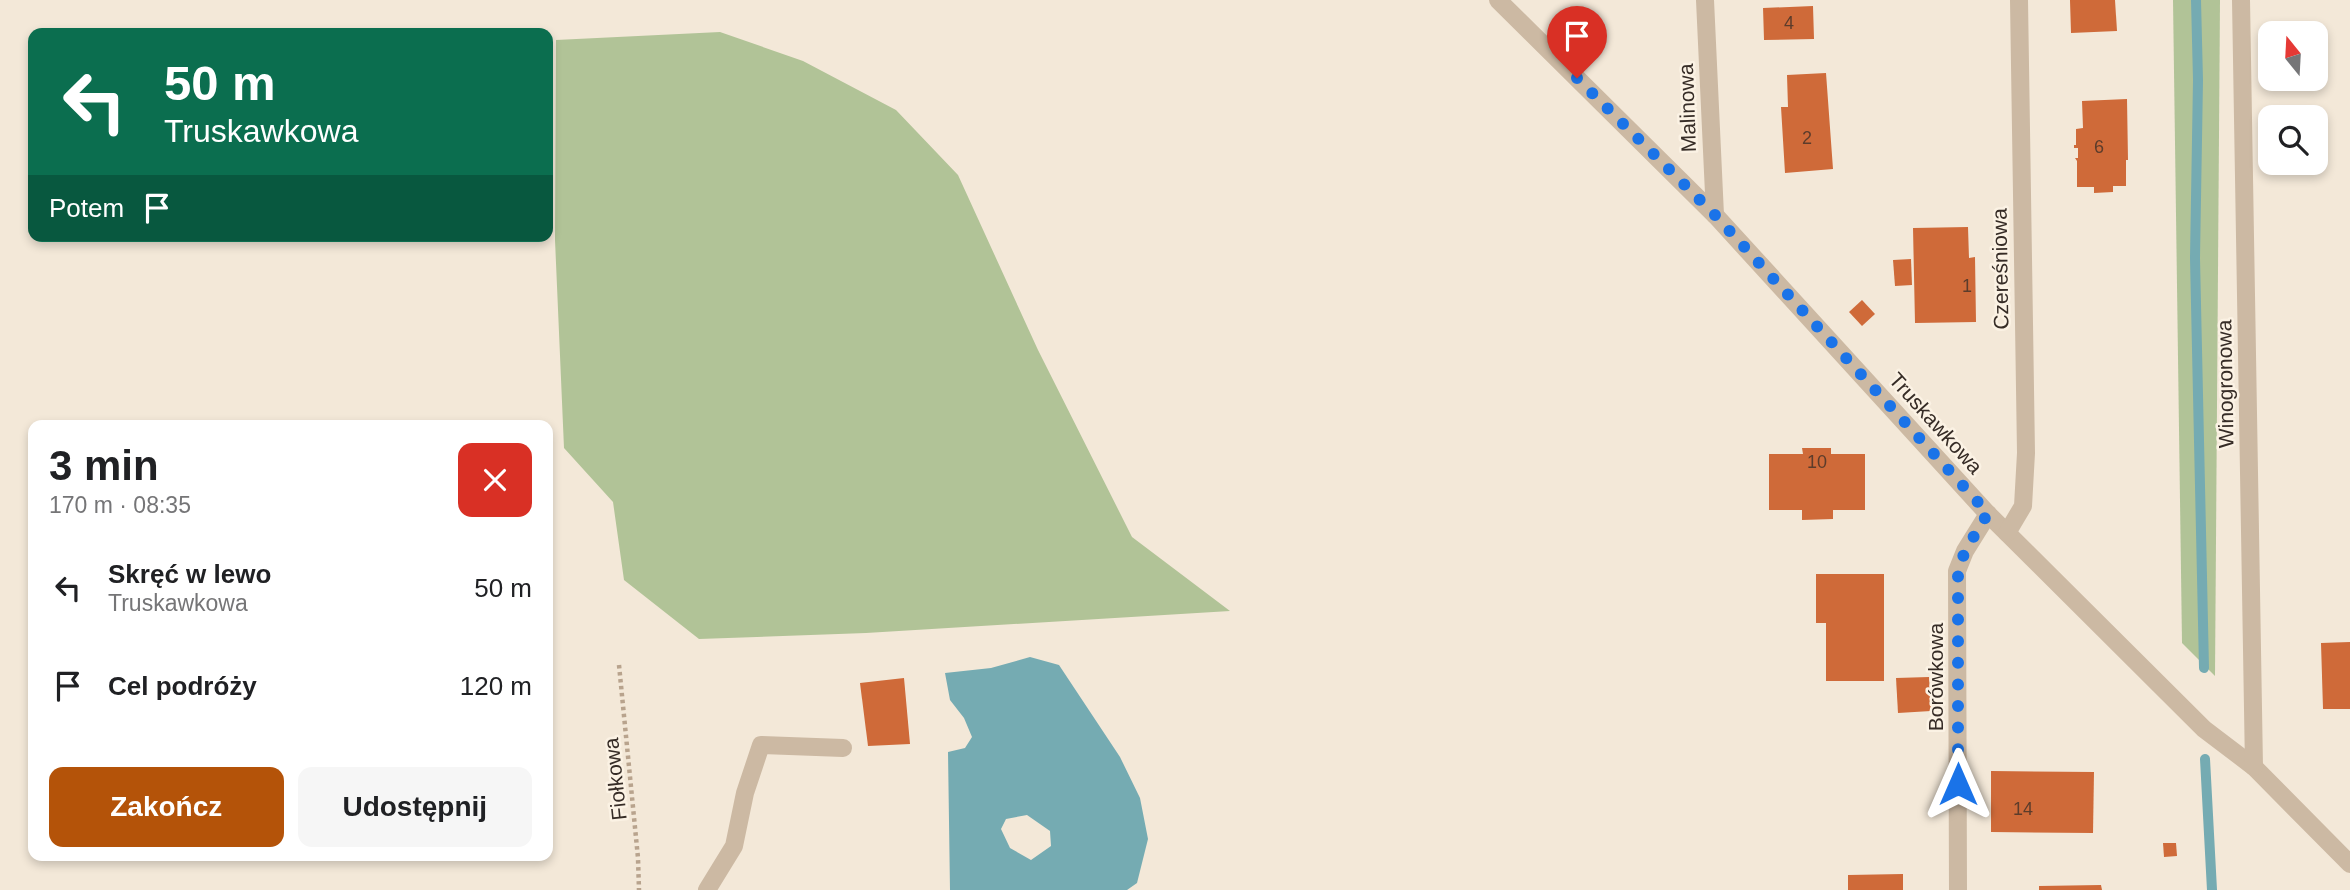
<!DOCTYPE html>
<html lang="pl">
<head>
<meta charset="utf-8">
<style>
  :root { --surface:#fff; --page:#f6f6f6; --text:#202124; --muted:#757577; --accent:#b45309 }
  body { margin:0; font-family:Arial,sans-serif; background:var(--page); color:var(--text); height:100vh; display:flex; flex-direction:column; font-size:26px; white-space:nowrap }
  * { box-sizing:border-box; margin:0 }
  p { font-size:23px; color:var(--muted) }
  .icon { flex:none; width:38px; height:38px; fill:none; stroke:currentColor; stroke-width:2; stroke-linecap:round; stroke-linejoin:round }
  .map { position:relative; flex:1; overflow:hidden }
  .panel { position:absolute; left:28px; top:420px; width:525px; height:441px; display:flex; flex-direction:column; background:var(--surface); border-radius:14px; box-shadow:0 4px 10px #0003 }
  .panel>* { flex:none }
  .top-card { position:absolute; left:28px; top:28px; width:525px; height:214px; border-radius:14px; box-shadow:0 4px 10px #0003; background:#0b6e4f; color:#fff; overflow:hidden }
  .needle { width:46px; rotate:342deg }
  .fabs { position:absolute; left:2258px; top:21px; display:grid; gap:14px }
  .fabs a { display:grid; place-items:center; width:70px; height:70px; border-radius:14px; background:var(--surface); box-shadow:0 4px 10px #0003; font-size:35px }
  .pin { position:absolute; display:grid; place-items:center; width:60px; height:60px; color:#fff; margin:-72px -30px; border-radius:50% 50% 50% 0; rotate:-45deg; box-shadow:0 0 7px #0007 }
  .pin .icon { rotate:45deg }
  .me { position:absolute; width:77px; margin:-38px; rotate:0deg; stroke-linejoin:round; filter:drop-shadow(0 0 5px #0008) }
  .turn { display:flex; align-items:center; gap:24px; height:147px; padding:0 21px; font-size:32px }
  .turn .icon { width:91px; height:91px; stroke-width:2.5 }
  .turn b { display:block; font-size:49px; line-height:60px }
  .then { display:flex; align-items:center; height:66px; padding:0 21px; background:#0003; gap:14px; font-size:26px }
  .round { display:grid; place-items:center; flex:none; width:74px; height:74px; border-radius:14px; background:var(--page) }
  .head { display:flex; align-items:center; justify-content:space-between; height:119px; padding:0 21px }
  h1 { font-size:42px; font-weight:600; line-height:52px }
  .primary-button { display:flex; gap:14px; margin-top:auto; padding:14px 21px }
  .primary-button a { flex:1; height:80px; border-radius:14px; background:var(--accent); color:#fff; font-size:28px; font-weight:600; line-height:80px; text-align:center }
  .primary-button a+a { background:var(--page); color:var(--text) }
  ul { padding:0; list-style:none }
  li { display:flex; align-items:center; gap:21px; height:98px; padding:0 21px }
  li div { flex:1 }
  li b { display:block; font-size:26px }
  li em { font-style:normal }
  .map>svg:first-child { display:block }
</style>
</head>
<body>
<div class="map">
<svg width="2350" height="890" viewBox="0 0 2350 890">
  <rect width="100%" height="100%" fill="#f3e8d8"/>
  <!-- green -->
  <g fill="#b1c397">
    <path d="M2173 0H2220L2215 676 2182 643Z"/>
    <path d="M720 32 803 61 896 110 958 175 1038 350 1132 537 1230 611 866 633 699 639 624 580 613 502 564 448 555 240 556 40Z"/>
  </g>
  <!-- water -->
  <path fill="#75abb2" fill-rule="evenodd" d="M1030 657 1059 665 1120 757 1140 798 1148 839 1137 883 1127 890H950L948 752 965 748 972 737 964 718 950 700 945 673 991 668ZM1027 815 1050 831 1051 846 1031 860 1010 848 1001 829 1006 819Z"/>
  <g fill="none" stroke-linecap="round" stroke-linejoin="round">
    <!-- stream -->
    <g stroke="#75abb2" stroke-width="10">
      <path d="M2196 0 2198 80 2195 258 2204 668"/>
      <path d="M2205 759 2212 890"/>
    </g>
  </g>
  <!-- building -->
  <g fill="#cf6a39">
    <path d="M2070 0H2115L2117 31 2071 33Z"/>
    <path d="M1813 6 1814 39 1764 40 1763 8Z"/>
    <path d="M1826 73 1833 169 1785 173 1781 107H1788L1787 75Z"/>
    <path d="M2127 99 2128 160H2126V186H2113V192L2094 193V187H2077V161L2075 158H2078V148H2074V145H2076V129L2083 128 2082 101Z"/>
    <path d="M1968 227 1969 258 1975 257 1976 322 1915 323 1913 228Z"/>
    <path d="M1911 259 1912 285 1895 286 1893 260Z"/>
    <path d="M1862 300 1875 314 1862 326 1849 312Z"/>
    <path d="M1802 448H1831V454H1865V510H1833V519L1802 520V510H1769V454H1803Z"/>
    <path d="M1816 574H1884V681H1826V623H1816Z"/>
    <path d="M2350 642V709H2323L2321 643Z"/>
    <path d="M1929 677 1931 711 1898 713 1896 678Z"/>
    <path d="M904 678 910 744 868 746 860 683Z"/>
    <path d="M1991 771 2094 772 2093 833 1991 832Z"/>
    <path d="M2163 843H2176L2177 856 2164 857Z"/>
    <path d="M1903 874V890H1848V875Z"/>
    <path d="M2101 885 2102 890H2039V886Z"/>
  </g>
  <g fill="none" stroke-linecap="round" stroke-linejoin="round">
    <!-- path -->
    <path stroke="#b8a38d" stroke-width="4.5" stroke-dasharray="3.5 3.5" stroke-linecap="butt" d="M619 665 638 858 639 890"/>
    <!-- lane -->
    <path stroke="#ccb9a3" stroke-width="18" d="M707 890 734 846 745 793 761 745 843 748"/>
    <!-- street -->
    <g stroke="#ccb9a3" stroke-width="18">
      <path d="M1498 0 1715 215 1988 514 2204 729 2254 767 2350 864"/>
      <path d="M1705 0 1715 215"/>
      <path d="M2241 0 2254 767"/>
      <path d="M2007 533 2023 506 2026 453 2019 0"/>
      <path d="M1958 890 1957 571 1965 551 1988 514"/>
    </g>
  </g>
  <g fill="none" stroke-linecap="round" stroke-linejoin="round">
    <!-- route -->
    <path stroke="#1a73e8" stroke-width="12" stroke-dasharray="0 21.6" d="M1577 78 1715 215 1988 513 1965 551 1958 571V784"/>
  </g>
  <g text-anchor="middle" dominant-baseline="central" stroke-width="5" stroke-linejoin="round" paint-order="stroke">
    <!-- number labels -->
    <g font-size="18" fill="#5c3c2b">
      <text x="1789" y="23">4</text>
      <text x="1807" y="138">2</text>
      <text x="2099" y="147">6</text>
      <text x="1967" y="286">1</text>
      <text x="1817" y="462">10</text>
      <text x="2023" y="809">14</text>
    </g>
    <!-- street labels -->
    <g font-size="21" fill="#362c26" stroke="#fbf2e4">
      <text transform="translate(1687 108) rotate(-92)">Malinowa</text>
      <text transform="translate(2000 269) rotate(-91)">Czereśniowa</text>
      <text transform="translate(2225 384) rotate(-91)">Winogronowa</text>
      <text transform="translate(1936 423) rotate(48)">Truskawkowa</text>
      <text transform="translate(1935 677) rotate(-90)">Borówkowa</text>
      <text transform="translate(615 779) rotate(-96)">Fiołkowa</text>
    </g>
  </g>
</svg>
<div class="fabs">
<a><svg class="needle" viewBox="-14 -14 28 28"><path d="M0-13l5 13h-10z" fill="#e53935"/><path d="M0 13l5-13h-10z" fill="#757577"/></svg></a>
<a><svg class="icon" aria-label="search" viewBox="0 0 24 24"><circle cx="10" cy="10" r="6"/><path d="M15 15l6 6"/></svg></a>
</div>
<div class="pin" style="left:1577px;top:78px;background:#d93025"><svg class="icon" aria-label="arrive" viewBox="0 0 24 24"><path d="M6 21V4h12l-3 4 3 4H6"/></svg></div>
<svg class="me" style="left:1958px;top:784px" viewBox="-20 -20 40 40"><path d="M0-17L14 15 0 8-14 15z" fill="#1a73e8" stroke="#fff" stroke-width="4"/></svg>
<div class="top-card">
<div class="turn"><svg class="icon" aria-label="left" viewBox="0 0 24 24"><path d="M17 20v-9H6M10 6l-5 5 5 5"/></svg><div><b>50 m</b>Truskawkowa</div></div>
<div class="then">Potem<svg class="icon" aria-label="arrive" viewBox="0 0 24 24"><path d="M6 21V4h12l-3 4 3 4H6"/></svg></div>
</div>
<section class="panel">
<div class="head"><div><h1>3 min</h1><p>170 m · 08:35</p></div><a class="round" style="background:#d93025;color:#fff"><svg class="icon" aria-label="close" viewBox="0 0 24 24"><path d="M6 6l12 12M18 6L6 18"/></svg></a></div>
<ul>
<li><svg class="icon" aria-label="left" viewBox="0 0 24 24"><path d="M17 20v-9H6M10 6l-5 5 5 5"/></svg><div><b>Skręć w lewo</b><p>Truskawkowa</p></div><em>50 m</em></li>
<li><svg class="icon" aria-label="arrive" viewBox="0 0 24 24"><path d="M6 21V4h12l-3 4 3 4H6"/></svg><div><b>Cel podróży</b></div><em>120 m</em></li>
</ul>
<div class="primary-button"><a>Zakończ</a><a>Udostępnij</a></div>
</section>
</div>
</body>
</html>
